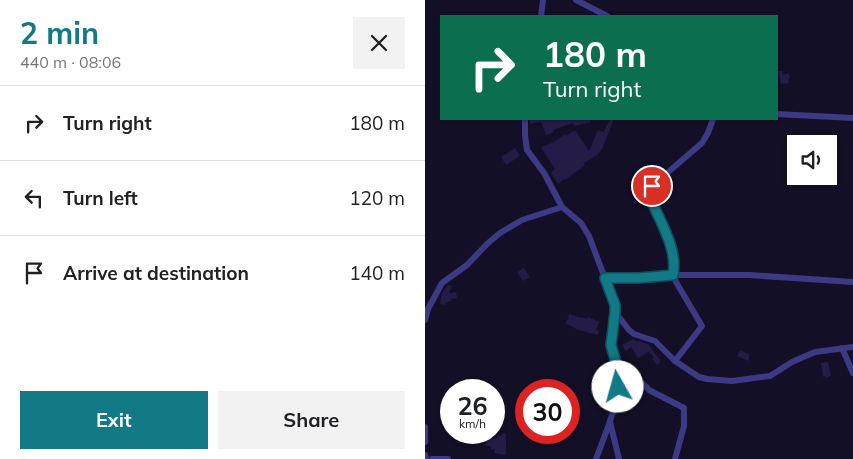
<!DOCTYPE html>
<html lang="en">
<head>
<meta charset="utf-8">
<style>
  :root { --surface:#fff; --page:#f2f2f2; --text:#202124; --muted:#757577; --line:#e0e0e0; --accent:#127987 }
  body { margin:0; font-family:Mulish,sans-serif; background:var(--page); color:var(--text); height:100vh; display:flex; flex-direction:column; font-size:19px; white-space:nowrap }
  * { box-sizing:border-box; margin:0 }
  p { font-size:16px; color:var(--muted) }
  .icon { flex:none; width:28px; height:28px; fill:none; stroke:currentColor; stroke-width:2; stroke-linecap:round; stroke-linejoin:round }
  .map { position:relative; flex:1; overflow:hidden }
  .drawer { display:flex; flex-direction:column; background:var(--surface); width:425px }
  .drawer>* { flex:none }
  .hud { position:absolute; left:15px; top:15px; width:338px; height:105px; border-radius:0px; box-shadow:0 1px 4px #0004; background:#0b6e4f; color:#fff; overflow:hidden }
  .controls { position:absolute; left:362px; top:135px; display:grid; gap:10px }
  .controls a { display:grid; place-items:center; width:50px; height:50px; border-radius:0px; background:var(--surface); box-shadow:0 1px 4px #0004; font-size:25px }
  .speed { position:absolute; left:15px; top:379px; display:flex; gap:10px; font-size:25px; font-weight:700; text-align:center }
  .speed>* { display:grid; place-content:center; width:65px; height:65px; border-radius:50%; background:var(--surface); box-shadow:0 1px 4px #0004; line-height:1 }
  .speed small { font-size:12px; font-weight:400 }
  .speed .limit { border:8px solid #d22; background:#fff; color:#111 }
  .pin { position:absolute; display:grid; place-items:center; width:42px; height:42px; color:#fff; margin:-21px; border:2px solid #fff; border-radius:50%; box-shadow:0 1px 5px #0007 }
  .me { position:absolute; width:55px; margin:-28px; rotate:353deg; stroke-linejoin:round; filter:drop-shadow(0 0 4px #0008) }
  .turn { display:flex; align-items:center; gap:18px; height:105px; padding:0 20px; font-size:22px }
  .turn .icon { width:65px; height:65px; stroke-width:2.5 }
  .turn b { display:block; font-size:35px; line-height:42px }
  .round { display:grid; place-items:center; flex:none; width:52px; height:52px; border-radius:0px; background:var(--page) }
  .head { display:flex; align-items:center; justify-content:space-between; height:85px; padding:0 20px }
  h1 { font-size:30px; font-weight:700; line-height:38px; color:var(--accent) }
  .action { display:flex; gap:10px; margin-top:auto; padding:10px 20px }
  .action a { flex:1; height:58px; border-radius:0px; background:var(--accent); color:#fff; font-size:20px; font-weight:700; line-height:58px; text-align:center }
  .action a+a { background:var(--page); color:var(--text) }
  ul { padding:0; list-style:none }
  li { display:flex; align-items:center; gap:15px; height:75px; padding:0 20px; border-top:1px solid var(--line) }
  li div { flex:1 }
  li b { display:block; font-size:19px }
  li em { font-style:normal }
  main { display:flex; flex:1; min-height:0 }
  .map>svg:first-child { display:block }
</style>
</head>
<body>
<main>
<section class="drawer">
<div class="head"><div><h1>2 min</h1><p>440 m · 08:06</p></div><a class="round"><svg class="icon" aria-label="close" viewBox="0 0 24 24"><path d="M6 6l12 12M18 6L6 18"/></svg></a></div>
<ul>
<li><svg class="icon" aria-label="right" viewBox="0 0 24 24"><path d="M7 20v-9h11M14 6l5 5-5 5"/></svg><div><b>Turn right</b></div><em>180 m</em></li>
<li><svg class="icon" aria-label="left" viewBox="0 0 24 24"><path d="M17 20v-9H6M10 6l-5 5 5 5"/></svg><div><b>Turn left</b></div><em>120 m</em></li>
<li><svg class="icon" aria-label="arrive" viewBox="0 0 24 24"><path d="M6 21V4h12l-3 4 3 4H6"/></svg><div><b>Arrive at destination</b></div><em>140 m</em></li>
</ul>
<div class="action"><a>Exit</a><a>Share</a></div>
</section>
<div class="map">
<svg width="428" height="459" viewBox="0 0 428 459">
  <rect width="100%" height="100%" fill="#130f26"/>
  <!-- building -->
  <g fill="#241b47">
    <path d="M353 71H358V75L364 73 365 78 363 79 364 83 356 84Z"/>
    <path d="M105 119H165L166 122 149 126 148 123 128 130 129 132 121 135 116 122 105 124Z"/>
    <path d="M185 119H189L177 149 172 155 159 163 160 165 155 169 140 180 139 179 133 184 126 173 130 169 116 147 127 143 140 134 141 136 150 130 164 151 173 130 179 132Z"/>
    <path d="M90 148 95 156 81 165 76 157Z"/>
    <path d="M99 268 105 277 98 281 92 272Z"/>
    <path d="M23 285 27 286 24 293 31 292 32 298 26 299V301L20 303V305L15 304 17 293Z"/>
    <path d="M144 314 156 318 157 317 161 319 163 317 174 322 171 330 174 331 173 335 153 330 140 323 143 319Z"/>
    <path d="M208 339 212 342 214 341 223 344 236 362 232 365 227 359 229 357 224 352 213 358 206 347 201 351 197 345Z"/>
    <path d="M315 350 325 355 323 361 312 356Z"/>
    <path d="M403 362 406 376 401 378 400 376 398 377 396 363Z"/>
    <path d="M77 433 81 434V455L69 453 70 449H66V446H61V439L72 438V436L77 435Z"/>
  </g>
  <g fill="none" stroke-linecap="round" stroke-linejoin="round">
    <!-- minor -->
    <g stroke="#3d3a85" stroke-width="6">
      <path d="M151 0 182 16"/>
      <path d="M116 16 118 0"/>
      <path d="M351 114 428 118"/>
      <path d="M100 119V135L102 150 119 173 137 207 156 223 164 236 190 305C191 318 187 331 187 344 186 354 192 363 194 373 197 396 179 437 171 459"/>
      <path d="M180 278H214L248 275H324L428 282"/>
      <path d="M190 312 204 330 209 334 230 341 250 361 274 377 282 379 307 381 345 376 367 362 390 352 428 347"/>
      <path d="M0 320 3 309 17 283 42 265 62 244 75 233 97 220 137 207"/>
      <path d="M417 348 428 373"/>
      <path d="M250 361 277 326 251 282C248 274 250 268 249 260 247 249 243 240 239 230 234 219 221 199 227 186L277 143 283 133 288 119"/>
      <path d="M194 373C204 377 217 381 224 390L259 408V426L250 459"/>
      <path d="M185 422 194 459"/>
      <path d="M0 427V442"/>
      <path d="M0 455 1 459"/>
      <path d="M7 459H23"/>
    </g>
  </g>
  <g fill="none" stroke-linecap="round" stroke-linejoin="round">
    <!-- route casing -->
    <g stroke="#0c4f58" stroke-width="12">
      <path id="route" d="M193 387 194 373 186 345 190 312V305L180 278H214L248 275C253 250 236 223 226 200L225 193 227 186"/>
    </g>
    <!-- route -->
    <use href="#route" stroke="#127987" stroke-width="9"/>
  </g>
</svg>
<div class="controls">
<a><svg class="icon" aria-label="sound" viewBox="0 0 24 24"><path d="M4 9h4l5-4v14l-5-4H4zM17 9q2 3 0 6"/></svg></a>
</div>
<div class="speed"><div>26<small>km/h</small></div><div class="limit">30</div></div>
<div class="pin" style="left:227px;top:186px;background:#d93025"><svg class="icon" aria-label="arrive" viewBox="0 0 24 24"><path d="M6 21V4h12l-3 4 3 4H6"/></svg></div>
<svg class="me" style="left:193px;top:387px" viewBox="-20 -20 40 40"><circle r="19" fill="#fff"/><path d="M0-13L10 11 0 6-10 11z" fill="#127987"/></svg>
<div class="hud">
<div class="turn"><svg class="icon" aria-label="right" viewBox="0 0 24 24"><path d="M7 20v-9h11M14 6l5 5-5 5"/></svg><div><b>180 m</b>Turn right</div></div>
</div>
</div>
</main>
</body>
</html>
